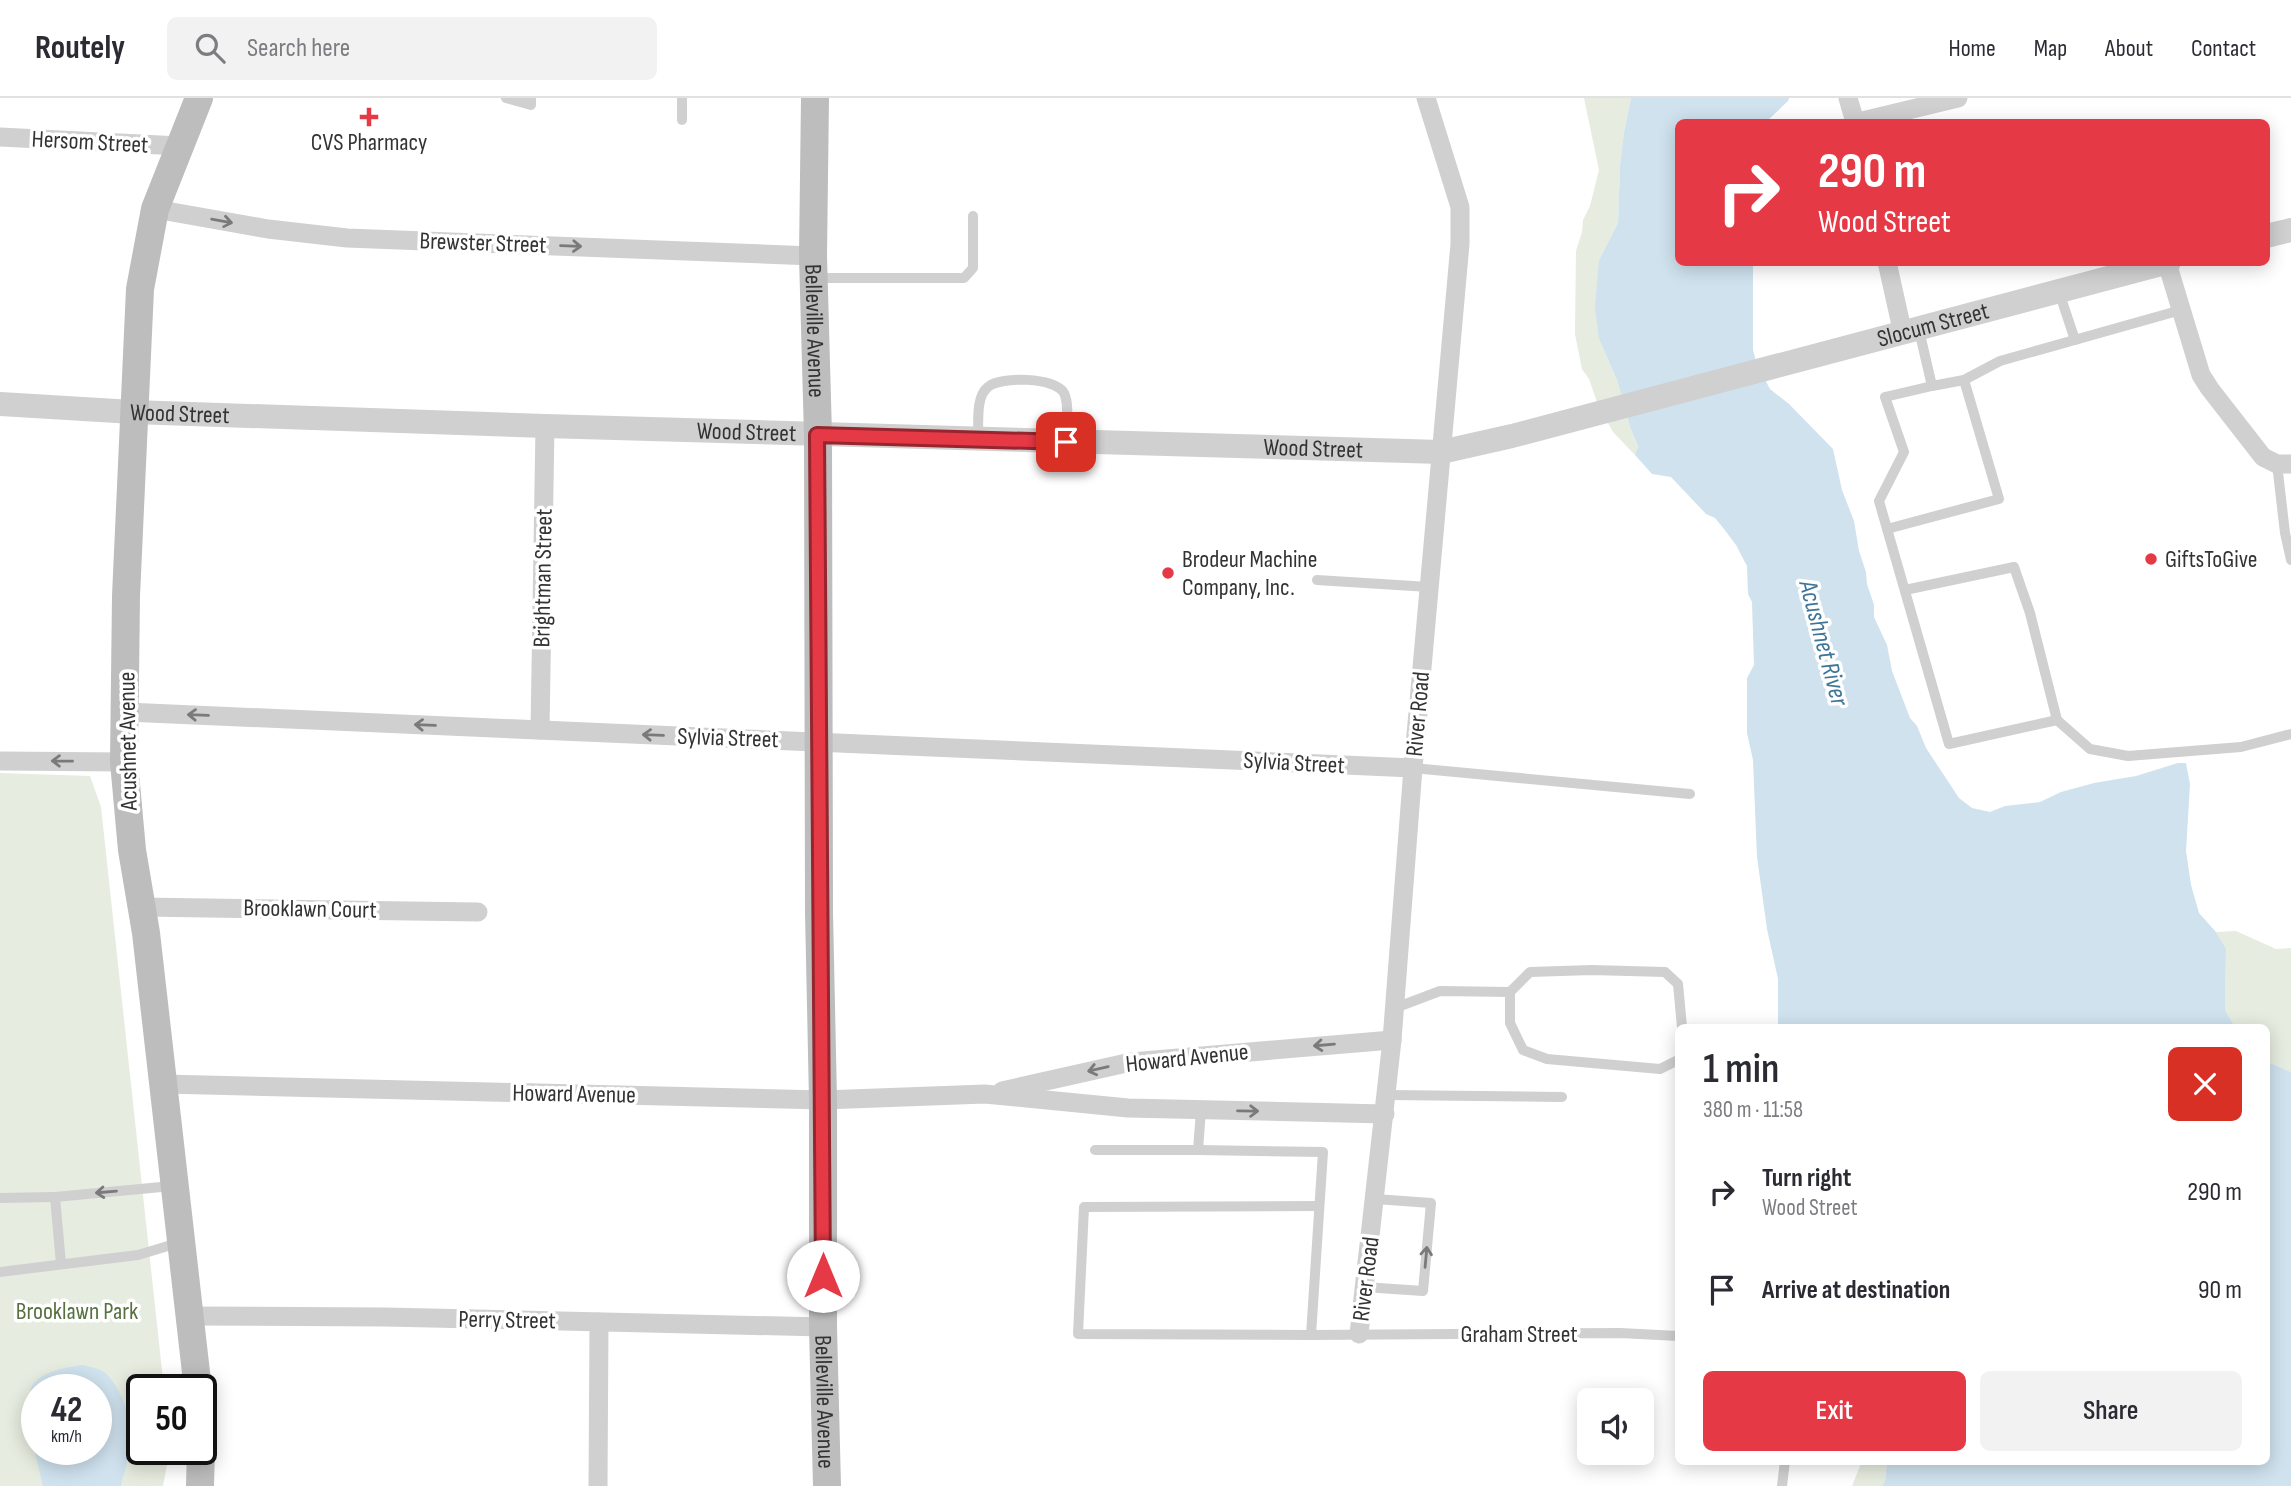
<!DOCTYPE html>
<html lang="en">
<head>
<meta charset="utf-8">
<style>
  :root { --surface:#fff; --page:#f2f2f3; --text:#2b2b33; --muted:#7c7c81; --line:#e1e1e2; --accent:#e63946 }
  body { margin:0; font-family:"Sofia Sans Condensed",sans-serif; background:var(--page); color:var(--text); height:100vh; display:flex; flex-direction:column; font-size:26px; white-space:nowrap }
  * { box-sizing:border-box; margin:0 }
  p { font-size:23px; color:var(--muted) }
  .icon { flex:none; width:38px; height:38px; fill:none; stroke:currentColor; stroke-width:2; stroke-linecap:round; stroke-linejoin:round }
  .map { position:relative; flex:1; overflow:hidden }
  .sheet { position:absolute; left:1675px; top:926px; width:595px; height:441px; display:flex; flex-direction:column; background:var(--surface); border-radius:10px; box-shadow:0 4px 18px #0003 }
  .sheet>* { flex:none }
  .hud { position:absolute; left:1675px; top:21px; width:595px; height:147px; border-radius:10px; box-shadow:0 4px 18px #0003; background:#e63946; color:#fff; overflow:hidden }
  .buttons { position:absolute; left:1577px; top:1290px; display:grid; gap:14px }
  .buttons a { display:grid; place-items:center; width:77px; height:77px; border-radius:10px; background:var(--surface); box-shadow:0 4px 18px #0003; font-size:35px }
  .speed { position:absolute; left:21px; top:1276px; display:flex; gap:14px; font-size:35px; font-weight:700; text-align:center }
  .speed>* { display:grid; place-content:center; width:91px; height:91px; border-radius:50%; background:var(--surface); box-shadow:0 4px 18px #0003; line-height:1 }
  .speed small { font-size:18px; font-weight:400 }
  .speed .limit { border:4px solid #111; border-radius:10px; background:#fff; color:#111 }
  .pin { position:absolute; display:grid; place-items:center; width:60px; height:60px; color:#fff; margin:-30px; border-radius:14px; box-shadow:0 4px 10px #0006 }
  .me { position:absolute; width:77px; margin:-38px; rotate:0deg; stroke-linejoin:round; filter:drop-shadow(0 0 5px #0008) }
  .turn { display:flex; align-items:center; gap:24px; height:147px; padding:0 28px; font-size:32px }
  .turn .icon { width:91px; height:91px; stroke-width:2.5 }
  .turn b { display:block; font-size:49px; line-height:60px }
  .round { display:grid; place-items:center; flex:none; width:74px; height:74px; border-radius:10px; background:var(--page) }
  .headline { display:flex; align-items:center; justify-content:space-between; height:119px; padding:0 28px }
  h1 { font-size:42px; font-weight:600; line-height:52px }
  .action { display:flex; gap:14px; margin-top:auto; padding:14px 28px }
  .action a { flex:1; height:80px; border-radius:10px; background:var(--accent); color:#fff; font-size:28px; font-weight:600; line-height:80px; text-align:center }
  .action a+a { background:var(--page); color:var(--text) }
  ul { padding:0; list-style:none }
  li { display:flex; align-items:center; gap:21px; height:98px; padding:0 28px }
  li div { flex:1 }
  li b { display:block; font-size:26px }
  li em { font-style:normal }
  header { display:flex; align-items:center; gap:42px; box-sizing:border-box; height:98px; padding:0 35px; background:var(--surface); border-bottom:2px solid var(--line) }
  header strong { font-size:33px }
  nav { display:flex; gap:38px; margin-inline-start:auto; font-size:24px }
  .search { width:490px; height:63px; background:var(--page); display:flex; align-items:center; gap:18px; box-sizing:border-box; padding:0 24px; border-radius:10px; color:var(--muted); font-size:26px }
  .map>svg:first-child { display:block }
</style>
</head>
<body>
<header>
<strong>Routely</strong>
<div class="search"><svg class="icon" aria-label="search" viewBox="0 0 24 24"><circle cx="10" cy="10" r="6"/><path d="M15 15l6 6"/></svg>Search here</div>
<nav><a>Home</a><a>Map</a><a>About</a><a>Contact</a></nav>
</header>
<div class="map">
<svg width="2291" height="1388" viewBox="0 0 2291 1388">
  <rect width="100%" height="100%" fill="#fff"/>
  <!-- green -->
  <g fill="#e6ecdf" fill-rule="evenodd">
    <path d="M1584 0H1631L1624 34 1620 67 1618 125 1599 162V241L1617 282 1630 329 1638 350 1635 357 1613 334 1598 307 1589 281 1582 271 1575 236 1576 153 1582 134 1583 122 1590 108 1599 72Z"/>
    <path d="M0 675 90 678 101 709 164 1291 142 1292V1351H170L163 1388H0ZM37 1292H96V1351H37Z"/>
    <path d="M2236 833 2276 851 2291 850V974L2266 963V929H2235L2225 912 2226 852 2216 834Z"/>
    <path d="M1862 1363H1887L1885 1383 1882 1388H1852Z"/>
  </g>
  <!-- water -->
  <g fill="#cfe2ee" fill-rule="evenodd">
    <path d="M1631 0H1789L1788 3 1766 24H1678V164L1753 165V252L1757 267 1770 291 1789 306 1833 351 1842 392 1854 423 1859 453 1866 474 1867 486 1874 507V519L1887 547 1892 573 1910 620 1917 628 1926 650 1959 700 1972 710 1990 714 2005 708 2040 704 2061 694 2094 685 2136 678 2178 665H2186L2190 686 2186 753 2191 787 2199 815 2216 834 2226 851 2225 912 2235 929H1778V881L1767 831 1757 759 1753 662 1747 635V580L1754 567 1752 504 1748 496 1747 468 1736 447 1724 431 1715 420 1706 416 1671 379 1652 376 1635 357 1638 349 1630 329 1617 282 1599 241 1595 209 1599 162 1618 125 1620 67 1624 34Z"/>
    <path d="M2266 963 2291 974V1388H1882L1885 1383 1887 1363H2266Z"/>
    <path d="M83 1267C89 1269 99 1270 104 1274 110 1278 117 1289 120 1296 136 1327 131 1354 121 1386V1388H43C38 1365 20 1306 33 1286 43 1273 68 1269 83 1267ZM37 1292H96V1351H37Z"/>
  </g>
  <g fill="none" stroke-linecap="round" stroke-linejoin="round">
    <!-- service -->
    <g stroke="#d0d0d0" stroke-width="10">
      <path d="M506 0 531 7V0"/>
      <path d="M682 0V22"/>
      <path d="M814 180H964L973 170V118"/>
      <path d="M2059 194 2075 242"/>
      <path d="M1964 282 2000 263 2181 212"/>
      <path d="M978 341C979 326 975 299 988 289 1001 278 1055 279 1064 295 1070 307 1066 329 1066 343"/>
      <path d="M2277 366 2285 435 2291 462"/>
      <path d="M1887 431 1999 401 1964 282 1932 288"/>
      <path d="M1317 482 1429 489"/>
      <path d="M1905 492 2014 469 2030 515 2057 622 1949 646 1879 403 1904 354 1885 299 1932 288 1919 232"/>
      <path d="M2057 622 2090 651 2128 658 2241 649 2291 636"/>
      <path d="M1413 670 1690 696"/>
      <path d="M1510 894V925L1523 952 1547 961 1660 971 1678 962"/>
      <path d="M1395 910 1440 893 1510 894 1530 874 1592 872 1665 874 1678 886 1682 929"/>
      <path d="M1387 997 1562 999"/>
      <path d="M1095 1052H1198L1201 1012"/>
      <path d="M1198 1052 1323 1054 1311 1237 1620 1235 1678 1238"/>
      <path d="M0 1100 55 1099"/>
      <path d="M61 1166 55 1099 172 1088"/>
      <path d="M0 1174 138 1157 178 1145"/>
      <path d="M1364 1189 1423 1193 1431 1105 1375 1101"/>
      <path d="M1311 1237 1078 1236 1084 1109 1319 1108"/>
      <path d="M1782 1388 1785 1363"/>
    </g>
    <!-- minor -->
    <g stroke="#d0d0d0" stroke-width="19">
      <path d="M1848 0 1855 24"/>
      <path d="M1858 24 1958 0"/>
      <path d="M0 39 180 48"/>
      <path d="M155 111 268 131 347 140 813 158"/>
      <path d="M1887 164 1903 236"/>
      <path d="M2167 165 2201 277 2210 291 2263 359 2277 366H2291"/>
      <path d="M126 614 1413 670"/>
      <path d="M540 632 545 328"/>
      <path d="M0 663 124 664"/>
      <path d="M142 809 478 814"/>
      <path d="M164 986 823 1002 985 996 1128 1010 1385 1016"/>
      <path d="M1002 993 1131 964 1392 942"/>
      <path d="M191 1218 385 1219 823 1229"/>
      <path d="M1359 1236 1392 942 1413 670 1460 146V109L1426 0"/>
      <path d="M598 1388 599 1224"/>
    </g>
    <!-- tertiary -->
    <g stroke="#d0d0d0" stroke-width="24">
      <path d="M2266 138 2291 132"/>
      <path id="s1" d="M0 306 133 314 545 328 1441 354 1512 338 2169 164"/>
    </g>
    <!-- secondary -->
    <g stroke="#bdbdbd" stroke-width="28">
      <path id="s2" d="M815 0 813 158 818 337 819 814 823 1002V1229L827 1388"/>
      <path d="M198 1292 146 835 132 752 124 664 126 498 140 191 155 111 199 0"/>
      <path d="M200 1388 201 1351"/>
    </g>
  </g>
  <!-- one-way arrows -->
  <defs><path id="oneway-shaft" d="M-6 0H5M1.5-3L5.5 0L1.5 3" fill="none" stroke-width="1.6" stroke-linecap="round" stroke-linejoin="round" transform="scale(1.75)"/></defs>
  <g stroke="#7a7a7a">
    <use href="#oneway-shaft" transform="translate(222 123) rotate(10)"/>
    <use href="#oneway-shaft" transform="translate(571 148) rotate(2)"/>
    <use href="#oneway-shaft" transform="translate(198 617) rotate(-178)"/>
    <use href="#oneway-shaft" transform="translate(425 627) rotate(-178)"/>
    <use href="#oneway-shaft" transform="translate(653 637) rotate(-178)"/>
    <use href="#oneway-shaft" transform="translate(62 663) rotate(-179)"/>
    <use href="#oneway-shaft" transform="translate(1324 947) rotate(175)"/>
    <use href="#oneway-shaft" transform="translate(1098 971) rotate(167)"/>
    <use href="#oneway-shaft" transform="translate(1248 1013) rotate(1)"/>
    <use href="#oneway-shaft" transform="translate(106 1094) rotate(175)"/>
    <use href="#oneway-shaft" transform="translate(1426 1159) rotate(-85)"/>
  </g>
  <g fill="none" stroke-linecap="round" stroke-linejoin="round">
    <!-- route casing -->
    <g stroke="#96252e" stroke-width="18">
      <path id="route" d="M823 1178 817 337 1066 344"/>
    </g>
    <!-- route -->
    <use href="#route" stroke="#e63946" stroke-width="12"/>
  </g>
  <!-- markers -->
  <g fill="#e63946" stroke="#fff" stroke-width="2.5">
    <path d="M365.5 8.5h7v7h7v7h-7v7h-7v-7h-7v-7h7z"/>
    <circle cx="2151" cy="461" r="7"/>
    <circle cx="1168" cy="475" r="7"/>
  </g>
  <g text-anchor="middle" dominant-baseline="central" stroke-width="7" stroke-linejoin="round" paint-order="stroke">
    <!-- street labels -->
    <g font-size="24" fill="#333" stroke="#fff">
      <text transform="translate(90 44) rotate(3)">Hersom Street</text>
      <text transform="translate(483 145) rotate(2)">Brewster Street</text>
      <text stroke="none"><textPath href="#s1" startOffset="1950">Slocum Street</textPath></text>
      <text stroke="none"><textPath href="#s2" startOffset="233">Belleville Avenue</textPath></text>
      <text stroke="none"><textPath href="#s1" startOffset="180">Wood Street</textPath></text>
      <text stroke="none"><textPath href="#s1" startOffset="747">Wood Street</textPath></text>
      <text stroke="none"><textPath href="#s1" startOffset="1314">Wood Street</textPath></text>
      <text transform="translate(543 480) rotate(-89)">Brightman Street</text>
      <text transform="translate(1418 616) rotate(-85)">River Road</text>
      <text transform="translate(728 640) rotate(2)">Sylvia Street</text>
      <text transform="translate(128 643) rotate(-91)">Acushnet Avenue</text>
      <text transform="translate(1294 665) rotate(3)">Sylvia Street</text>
      <text transform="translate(310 811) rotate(1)">Brooklawn Court</text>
      <text transform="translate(1187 960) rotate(-6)">Howard Avenue</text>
      <text transform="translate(574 996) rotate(1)">Howard Avenue</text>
      <text transform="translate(1366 1181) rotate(-83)">River Road</text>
      <text transform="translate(507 1222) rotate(1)">Perry Street</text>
      <text x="1519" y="1236">Graham Street</text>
      <text stroke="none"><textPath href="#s2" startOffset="1304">Belleville Avenue</textPath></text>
    </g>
    <!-- poi labels -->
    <g font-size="24" fill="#333" stroke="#fff" text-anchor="start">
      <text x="369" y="44" text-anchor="middle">CVS Pharmacy</text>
      <text x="1182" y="461">Brodeur Machine<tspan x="1182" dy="28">Company, Inc.</tspan></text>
      <text x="2165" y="461">GiftsToGive</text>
    </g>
    <!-- park labels -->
    <g font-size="24" fill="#56703f" stroke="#fff">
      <text x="77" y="1213">Brooklawn Park</text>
    </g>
    <!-- water labels -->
    <g font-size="26" font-style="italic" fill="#3f7597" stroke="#fff">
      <text transform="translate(1823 545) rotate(75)">Acushnet River</text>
    </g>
  </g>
</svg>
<div class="buttons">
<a><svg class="icon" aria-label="sound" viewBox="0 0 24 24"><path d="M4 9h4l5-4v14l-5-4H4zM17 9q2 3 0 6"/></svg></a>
</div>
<div class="speed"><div>42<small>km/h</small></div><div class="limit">50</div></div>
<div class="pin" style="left:1066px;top:344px;background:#d93025"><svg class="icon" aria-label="arrive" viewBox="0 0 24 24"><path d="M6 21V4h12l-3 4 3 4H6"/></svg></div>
<svg class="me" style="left:823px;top:1178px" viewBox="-20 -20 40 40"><circle r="19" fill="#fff"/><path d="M0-13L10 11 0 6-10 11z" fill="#e63946"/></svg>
<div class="hud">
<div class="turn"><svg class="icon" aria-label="right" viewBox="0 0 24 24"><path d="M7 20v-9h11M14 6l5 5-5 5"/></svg><div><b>290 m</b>Wood Street</div></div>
</div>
<section class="sheet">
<div class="headline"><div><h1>1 min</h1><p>380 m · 11:58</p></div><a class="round" style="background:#d93025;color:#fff"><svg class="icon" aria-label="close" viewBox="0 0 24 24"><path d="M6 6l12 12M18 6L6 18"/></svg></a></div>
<ul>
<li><svg class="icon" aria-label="right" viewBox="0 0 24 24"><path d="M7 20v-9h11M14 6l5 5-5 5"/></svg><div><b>Turn right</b><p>Wood Street</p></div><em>290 m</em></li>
<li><svg class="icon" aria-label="arrive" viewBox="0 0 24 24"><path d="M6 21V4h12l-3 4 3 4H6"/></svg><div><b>Arrive at destination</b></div><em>90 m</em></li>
</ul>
<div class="action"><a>Exit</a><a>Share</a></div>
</section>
</div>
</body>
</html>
